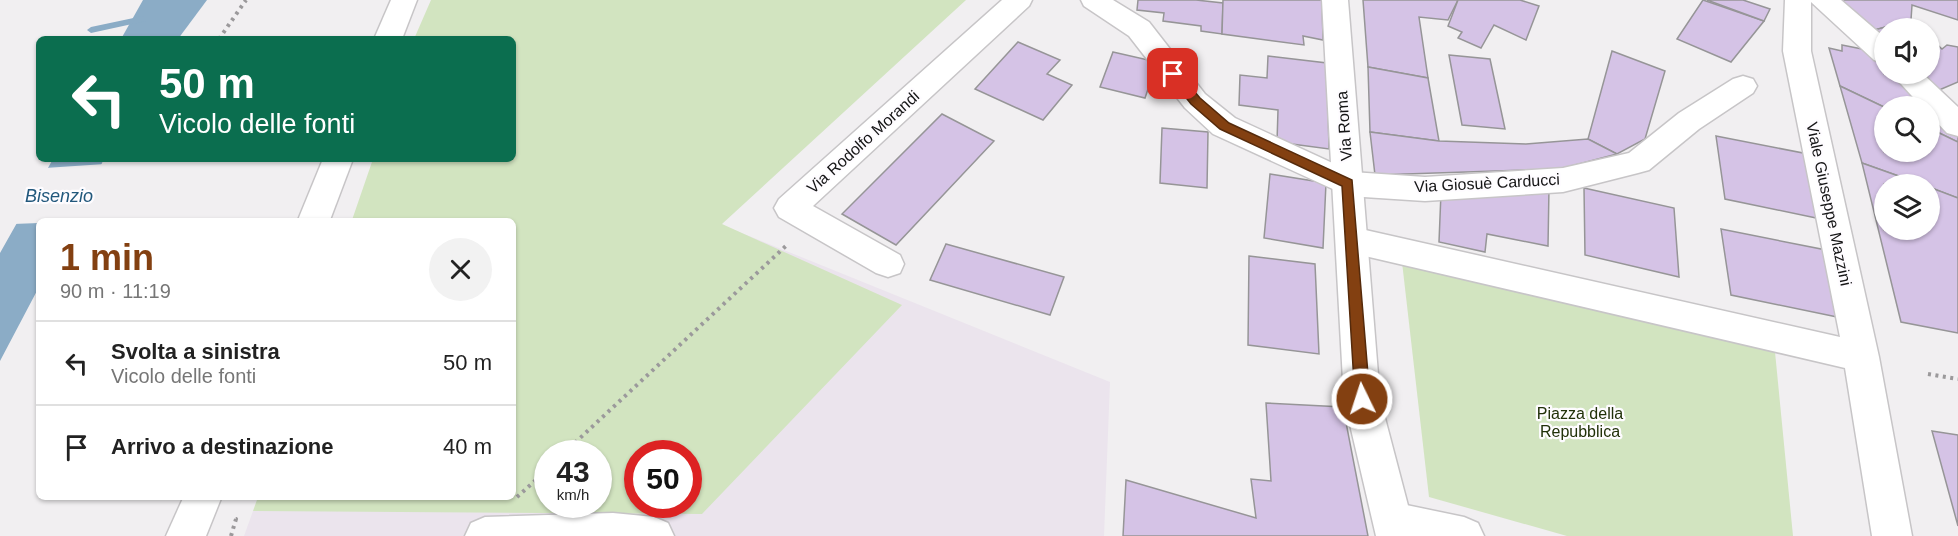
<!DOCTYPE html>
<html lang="it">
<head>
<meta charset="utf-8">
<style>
  :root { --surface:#fff; --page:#f2f2f2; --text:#222; --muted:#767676; --line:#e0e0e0; --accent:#834011 }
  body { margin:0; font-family:Arial,sans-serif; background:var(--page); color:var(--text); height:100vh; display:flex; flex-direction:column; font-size:22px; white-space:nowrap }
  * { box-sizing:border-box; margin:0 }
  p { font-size:20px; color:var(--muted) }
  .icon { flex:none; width:33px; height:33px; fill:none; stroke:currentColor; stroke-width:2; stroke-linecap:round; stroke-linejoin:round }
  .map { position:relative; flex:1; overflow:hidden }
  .side { position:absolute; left:36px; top:218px; width:480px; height:282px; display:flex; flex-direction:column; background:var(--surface); border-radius:9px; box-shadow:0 2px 4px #0004 }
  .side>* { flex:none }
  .hud { position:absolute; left:36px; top:36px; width:480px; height:126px; border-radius:9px; box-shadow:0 2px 4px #0004; background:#0b6e4f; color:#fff; overflow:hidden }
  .fabs { position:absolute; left:1874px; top:18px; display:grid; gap:12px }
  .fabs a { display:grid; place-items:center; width:66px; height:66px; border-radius:50%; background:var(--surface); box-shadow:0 2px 4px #0004; font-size:30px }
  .speed { position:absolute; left:534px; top:440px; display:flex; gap:12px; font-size:30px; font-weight:700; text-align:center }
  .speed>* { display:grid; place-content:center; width:78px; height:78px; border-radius:50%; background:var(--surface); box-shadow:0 2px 4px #0004; line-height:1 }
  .speed small { font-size:15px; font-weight:400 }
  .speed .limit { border:9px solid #d22; background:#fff; color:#111 }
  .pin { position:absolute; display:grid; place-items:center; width:51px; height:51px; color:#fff; margin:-26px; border-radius:12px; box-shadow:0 3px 9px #0006 }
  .me { position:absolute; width:66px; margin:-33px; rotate:356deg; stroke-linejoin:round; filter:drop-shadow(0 0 4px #0008) }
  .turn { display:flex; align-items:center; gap:21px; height:126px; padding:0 24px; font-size:27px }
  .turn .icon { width:78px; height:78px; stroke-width:2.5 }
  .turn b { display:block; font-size:42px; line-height:51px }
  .round { display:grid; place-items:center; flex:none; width:63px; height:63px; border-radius:32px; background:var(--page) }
  .head { display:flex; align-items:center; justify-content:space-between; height:102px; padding:0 24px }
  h1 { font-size:36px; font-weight:600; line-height:45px; color:var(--accent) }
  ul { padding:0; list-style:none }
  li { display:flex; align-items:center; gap:18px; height:84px; padding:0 24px; border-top:2px solid var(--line) }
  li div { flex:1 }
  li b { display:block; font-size:22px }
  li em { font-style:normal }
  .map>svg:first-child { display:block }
</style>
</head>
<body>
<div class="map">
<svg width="1958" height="536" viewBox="0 0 1958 536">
  <rect width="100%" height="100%" fill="#f1eff1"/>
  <!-- built -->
  <path fill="#ebe4ed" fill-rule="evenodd" d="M722 225 1110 382 1104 536H244L253 511 451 509 513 496ZM548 453H598V504H548ZM638 453H688V504H638Z"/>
  <!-- green -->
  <g fill="#d2e4c0" fill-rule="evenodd">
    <path d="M431 0H966L722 224 902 305 702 514 253 511 258 497 513 496V220H352L373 159H513V39H414ZM548 453H598V504H548ZM638 453H688V504H638Z"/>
    <path d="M1402 262 1775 352 1793 536H1567L1429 497Z"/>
  </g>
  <!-- water -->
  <g fill="#8bacc6">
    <path d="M143 0H207L178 39H121Z"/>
    <path d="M53 159H104L74 220H39V287L0 361V253Z"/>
  </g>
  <!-- pier -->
  <path fill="#f1eff1" d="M105 164 77 220H39V223L13 224 45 168Z"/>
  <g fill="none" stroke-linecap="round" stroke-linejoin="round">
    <!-- stream -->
    <path fill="#8bacc6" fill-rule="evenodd" d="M143 16 146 17V21L91 33 87 30 91 27Z"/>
  </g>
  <!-- building -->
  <g fill="#d5c3e6" stroke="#969597" stroke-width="1.5">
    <path d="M1138 0H1196L1223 3 1222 34 1201 31V26L1163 21 1164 13 1137 10Z"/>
    <path d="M1223 0H1322L1323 40 1303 36 1304 45 1222 34Z"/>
    <path d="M1363 0H1458L1448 20 1419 17 1428 78 1368 67Z"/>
    <path d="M1458 0H1520L1539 6 1526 40 1494 25 1481 48 1458 38 1462 32 1448 26Z"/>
    <path d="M1703 0 1764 21 1731 62 1677 39Z"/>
    <path d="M1707 0H1743L1770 9 1764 21Z"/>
    <path d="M1838 0H1958V20L1912 5 1911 20 1867 32Z"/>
    <path d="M1911 20 1920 28H1884V48L1867 32Z"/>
    <path d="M1929 37 1942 49 1947 45 1958 47V82L1932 93 1911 74H1929Z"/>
    <path d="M1018 42 1060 60 1047 74 1072 85 1043 120 975 89Z"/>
    <path d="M1842 45 1877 52 1884 58V74H1900L1958 131V142L1929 128V106L1884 107 1840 86 1829 48 1842 51Z"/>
    <path d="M1612 51 1665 71 1645 139 1617 154 1588 139Z"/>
    <path d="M1113 52 1157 62 1145 98 1100 87Z"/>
    <path d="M1449 55 1490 59 1505 129 1462 125Z"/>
    <path d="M1268 56 1327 63 1329 149 1277 142 1278 110 1239 105 1240 75 1267 78Z"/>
    <path d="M1368 67 1428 78 1439 141 1370 132Z"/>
    <path d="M1840 86 1884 107V152H1929V128L1958 142V198L1929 187V184H1921L1862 163Z"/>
    <path d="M942 114 994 141 896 245 842 214Z"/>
    <path d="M1162 128 1208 132 1207 188 1160 183Z"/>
    <path d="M1370 132 1439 141 1526 144 1588 139 1617 154 1560 169 1375 175Z"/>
    <path d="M1716 136 1808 154 1821 219 1725 199Z"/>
    <path d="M1862 163 1921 184H1884V230H1929V187L1958 198V333L1901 322Z"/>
    <path d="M1270 174 1326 183 1323 248 1264 238Z"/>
    <path d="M1549 188 1548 246 1487 234 1485 252 1439 242 1441 193Z"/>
    <path d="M1584 188 1674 208 1679 277 1585 255Z"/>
    <path d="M1721 229 1826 250 1842 318 1731 295Z"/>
    <path d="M946 244 1064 277 1050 315 930 280Z"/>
    <path d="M1249 256 1315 264 1319 354 1248 345Z"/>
    <path d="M1266 403 1343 407 1368 536H1123L1126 480 1256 518 1251 479 1271 481Z"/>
    <path d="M1932 431 1958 435V526Z"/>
  </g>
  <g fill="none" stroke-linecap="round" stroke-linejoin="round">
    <!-- minor casing -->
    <g stroke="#c7c5c7" stroke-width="3">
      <g id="minor">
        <path d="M1002 0H1032L1029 6 813 206 900 255 904 264 900 273 888 277 876 273 779 217 774 208 779 199Z"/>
        <path d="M1081 0H1113L1149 22 1205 94 1235 118 1352 172 1425 177 1563 168 1629 153 1679 113 1733 79 1743 76 1753 79 1757 86 1753 93 1699 129 1649 170 1638 173 1563 192 1425 201 1348 196 1213 134 1185 108 1129 36 1084 6Z"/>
        <path d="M1785 0H1841L1884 37V63L1874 60 1811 2V51L1879 357 1912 536H1872L1845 368 1352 253 1341 249 1336 240 1341 231 1352 227 1840 337 1783 51Z"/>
        <path d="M1892 74H1923L1958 107V136L1947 133 1929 114V106H1921Z"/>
        <path d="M1392 502 1464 517 1478 523 1484 536H1386L1378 533 1373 520 1378 507Z"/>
        <path d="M613 513 654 517 668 523 674 536H465L471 523 485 517Z"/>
      </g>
    </g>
    <!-- secondary casing -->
    <g stroke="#c7c5c7" stroke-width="3">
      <g id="secondary">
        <path d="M391 0H417L402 39H374Z"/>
        <path d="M1322 0H1348L1380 399 1416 536H1376L1344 399Z"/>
        <path d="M323 159H353L330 220H298Z"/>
        <path d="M184 496H222L206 536H166Z"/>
      </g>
    </g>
    <!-- path -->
    <g stroke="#9b999b" stroke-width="4" stroke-dasharray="3 4.5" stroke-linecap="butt">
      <path d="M219 39 246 0"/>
      <path d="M1928 374 1958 379"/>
      <path d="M564 453 788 244"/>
      <path d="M517 497 548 469"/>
      <path d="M231 536 236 519H233"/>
    </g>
    <!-- minor -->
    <use href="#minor" fill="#fff" fill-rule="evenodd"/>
    <!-- secondary -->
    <use href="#secondary" fill="#fff" fill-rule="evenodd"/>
  </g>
  <!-- route -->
  <path fill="#834011" stroke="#552a0b" stroke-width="1.5" d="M1173 69 1177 71 1200 98 1229 123 1352 180 1370 399 1368 404 1362 406 1357 404 1355 399 1342 186 1220 129 1191 104 1169 76 1167 74Z"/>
  <g text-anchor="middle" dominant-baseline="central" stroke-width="4.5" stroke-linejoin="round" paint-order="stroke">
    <!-- street labels -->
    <g font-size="16" fill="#151516" stroke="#fefcff">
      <text transform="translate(1344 126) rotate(-94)">Via Roma</text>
      <text transform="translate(863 142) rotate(-42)">Via Rodolfo Morandi</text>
      <text transform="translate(1487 183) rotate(-3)">Via Giosuè Carducci</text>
      <text transform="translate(1829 204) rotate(78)">Viale Giuseppe Mazzini</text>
    </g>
    <!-- park labels -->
    <g font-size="16" fill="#213109" stroke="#fefcff">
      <text x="1580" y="413">Piazza della<tspan x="1580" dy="18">Repubblica</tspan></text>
    </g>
    <!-- water labels -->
    <g font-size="18" font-style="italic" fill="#22587c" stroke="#fefcff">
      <text x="59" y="196">Bisenzio</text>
    </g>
  </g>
</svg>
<div class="fabs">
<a><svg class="icon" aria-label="sound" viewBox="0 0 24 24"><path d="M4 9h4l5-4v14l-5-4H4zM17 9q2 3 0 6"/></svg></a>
<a><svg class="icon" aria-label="search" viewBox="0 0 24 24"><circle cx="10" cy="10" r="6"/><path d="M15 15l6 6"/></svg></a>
<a><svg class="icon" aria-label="layers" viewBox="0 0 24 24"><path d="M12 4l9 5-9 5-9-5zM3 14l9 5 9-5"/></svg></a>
</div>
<div class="speed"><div>43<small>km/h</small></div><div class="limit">50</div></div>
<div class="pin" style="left:1173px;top:74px;background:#d93025"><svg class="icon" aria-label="arrive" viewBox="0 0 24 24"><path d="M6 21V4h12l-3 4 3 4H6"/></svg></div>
<svg class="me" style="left:1362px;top:399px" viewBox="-20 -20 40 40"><circle r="17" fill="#834011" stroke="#fff" stroke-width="3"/><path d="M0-11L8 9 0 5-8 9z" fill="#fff"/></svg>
<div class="hud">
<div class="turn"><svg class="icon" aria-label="left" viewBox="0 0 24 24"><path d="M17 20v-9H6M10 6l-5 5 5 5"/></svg><div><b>50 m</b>Vicolo delle fonti</div></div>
</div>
<section class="side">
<div class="head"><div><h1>1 min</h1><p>90 m · 11:19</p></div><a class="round"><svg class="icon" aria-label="close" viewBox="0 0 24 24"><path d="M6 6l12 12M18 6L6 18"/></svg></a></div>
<ul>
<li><svg class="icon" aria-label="left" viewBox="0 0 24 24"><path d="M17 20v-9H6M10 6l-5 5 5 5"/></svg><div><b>Svolta a sinistra</b><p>Vicolo delle fonti</p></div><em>50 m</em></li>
<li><svg class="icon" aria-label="arrive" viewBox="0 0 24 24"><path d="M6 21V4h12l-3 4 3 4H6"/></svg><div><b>Arrivo a destinazione</b></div><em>40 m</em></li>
</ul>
</section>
</div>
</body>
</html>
